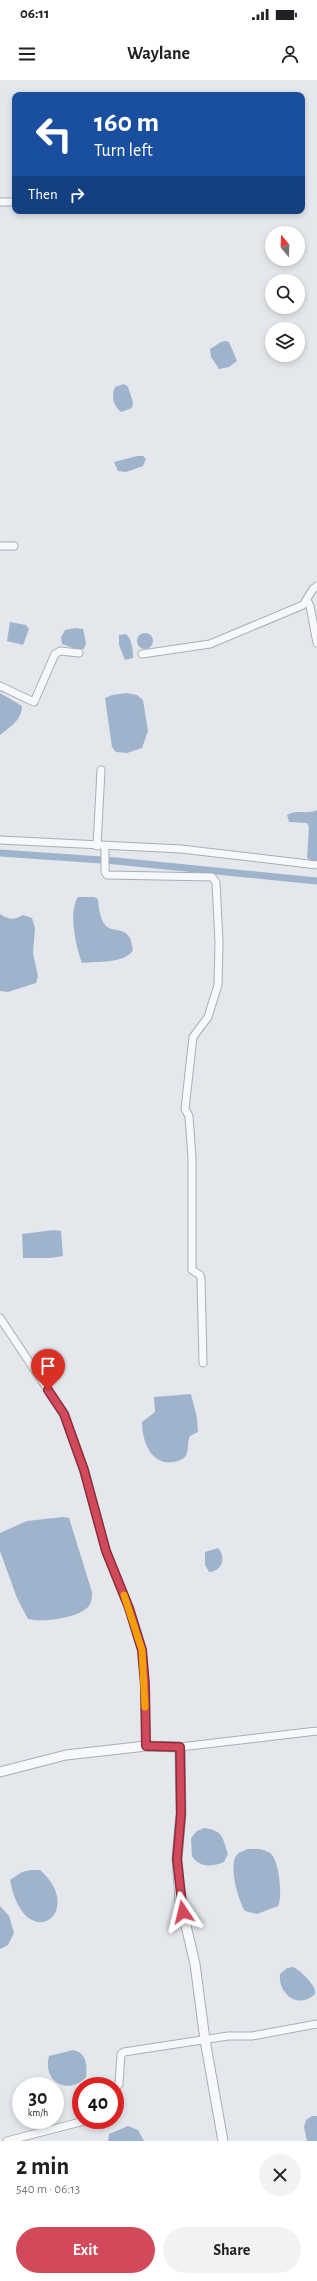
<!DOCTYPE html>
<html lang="en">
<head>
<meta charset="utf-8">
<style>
  :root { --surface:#fff; --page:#f2f2f2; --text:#202124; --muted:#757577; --accent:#d1495b }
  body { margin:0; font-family:"Alegreya Sans",sans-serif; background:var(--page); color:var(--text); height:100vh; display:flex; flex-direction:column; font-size:15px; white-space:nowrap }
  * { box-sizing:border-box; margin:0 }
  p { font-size:13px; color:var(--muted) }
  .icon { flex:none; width:22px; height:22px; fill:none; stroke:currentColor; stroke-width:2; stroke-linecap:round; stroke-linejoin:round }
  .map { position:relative; height:2061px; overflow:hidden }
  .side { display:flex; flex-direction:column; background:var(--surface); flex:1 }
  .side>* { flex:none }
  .hud { position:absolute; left:12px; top:12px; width:293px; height:122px; border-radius:8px; box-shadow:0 2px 6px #0003; background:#1a4fa0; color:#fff; overflow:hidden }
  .needle { width:26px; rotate:341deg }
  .buttons { position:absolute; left:265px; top:146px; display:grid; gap:8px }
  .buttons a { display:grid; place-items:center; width:40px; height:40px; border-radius:50%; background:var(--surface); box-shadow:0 2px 6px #0003; font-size:20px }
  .speed { position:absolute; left:12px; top:1997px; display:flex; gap:8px; font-size:20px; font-weight:700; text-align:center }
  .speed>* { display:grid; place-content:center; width:52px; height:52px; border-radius:50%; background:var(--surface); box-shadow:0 2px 6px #0003; line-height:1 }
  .speed small { font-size:10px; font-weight:400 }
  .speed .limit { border:6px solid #d22; background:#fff; color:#111 }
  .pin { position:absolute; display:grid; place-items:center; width:34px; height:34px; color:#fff; margin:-41px -17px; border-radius:50% 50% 50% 0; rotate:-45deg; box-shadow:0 0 4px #0007 }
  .pin .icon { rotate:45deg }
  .me { position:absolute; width:44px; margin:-22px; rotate:350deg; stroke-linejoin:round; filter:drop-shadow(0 0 3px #0008) }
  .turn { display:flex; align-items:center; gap:14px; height:84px; padding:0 16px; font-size:18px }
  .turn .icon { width:52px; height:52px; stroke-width:2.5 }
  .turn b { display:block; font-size:28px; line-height:34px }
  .then { display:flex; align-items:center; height:38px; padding:0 16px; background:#0003; gap:8px; font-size:15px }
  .round { display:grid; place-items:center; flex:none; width:42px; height:42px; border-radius:21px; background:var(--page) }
  .headline { display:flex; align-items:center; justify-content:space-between; height:68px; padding:0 16px }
  h1 { font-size:24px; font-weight:700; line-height:30px }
  .primary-button { display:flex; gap:8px; margin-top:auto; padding:8px 16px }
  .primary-button a { flex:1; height:46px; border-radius:24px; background:var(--accent); color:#fff; font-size:16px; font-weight:700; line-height:46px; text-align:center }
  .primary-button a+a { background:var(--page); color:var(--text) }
  .status { display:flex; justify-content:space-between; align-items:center; height:28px; padding:0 20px; background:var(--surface); direction:ltr }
  .status svg { height:11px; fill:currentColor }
  header { display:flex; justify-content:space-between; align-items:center; height:52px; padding:0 16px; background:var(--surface); font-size:18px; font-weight:700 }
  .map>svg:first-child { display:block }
</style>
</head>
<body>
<div class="status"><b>06:11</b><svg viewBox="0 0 49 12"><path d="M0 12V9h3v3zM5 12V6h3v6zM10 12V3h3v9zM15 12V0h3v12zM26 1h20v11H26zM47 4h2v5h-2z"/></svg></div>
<header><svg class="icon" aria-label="menu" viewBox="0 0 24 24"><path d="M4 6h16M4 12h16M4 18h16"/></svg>Waylane<svg class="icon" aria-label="person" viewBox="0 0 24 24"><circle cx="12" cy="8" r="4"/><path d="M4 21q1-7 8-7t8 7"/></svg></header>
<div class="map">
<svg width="317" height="2061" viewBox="0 0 317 2061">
  <rect width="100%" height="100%" fill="#e4e7ec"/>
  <!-- water -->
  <g fill="#9fb4cc">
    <path d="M226 261 229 262 237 281 229 287 219 289 211 277 210 269 221 262Z"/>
    <path d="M124 304 128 307 133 322 132 328 121 332C113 326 111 316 115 307Z"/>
    <path d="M137 376H143L146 379 143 386 126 392 118 391 114 382Z"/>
    <path d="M10 542 26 545 29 549 23 565 7 561Z"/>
    <path d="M75 548 83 549 86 563 84 569H76L62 564 61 557 65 550Z"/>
    <circle cx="145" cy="561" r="8"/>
    <path d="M126 554C132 559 133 570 133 578L125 580 119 565V555Z"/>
    <path d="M0 613 22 626C22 640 10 647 0 655Z"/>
    <path d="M127 613 137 615 143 620 148 651 142 668 127 673 116 672 112 667 105 618 112 615Z"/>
    <path d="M317 730V783L307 778 309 747 307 743 289 742 287 735C298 729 306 735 317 730Z"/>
    <path d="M78 817H94L98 819C101 864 121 841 130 858 131 861 132 866 133 870 125 884 97 881 82 883 76 867 68 831 78 817Z"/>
    <path d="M0 834C9 840 14 840 23 835L32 838 35 848 33 873 38 896 36 903 8 912 0 911Z"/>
    <path d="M54 1150 61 1151 63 1176 51 1178H23L22 1154Z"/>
    <path d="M191 1314 197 1338 198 1352 190 1356C187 1362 189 1372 185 1377 182 1380 178 1381 174 1382 151 1386 142 1361 142 1342L155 1332 154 1317Z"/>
    <path d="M63 1437 69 1438 92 1512C92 1517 92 1523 88 1527 78 1538 42 1543 28 1539L17 1518 0 1471V1453L27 1441Z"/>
    <path d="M218 1468C226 1477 223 1491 209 1492L205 1485V1472Z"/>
    <path d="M204 1748C224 1751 222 1757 228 1774L224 1782C212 1787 200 1788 192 1776L191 1758 197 1751Z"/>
    <path d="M248 1769C256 1769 263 1768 270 1773 279 1779 283 1816 278 1826L257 1834 245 1831C238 1820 230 1790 235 1778 237 1772 244 1771 248 1769Z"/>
    <path d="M31 1790H40C88 1833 24 1877 10 1800L22 1792Z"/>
    <path d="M0 1826 9 1836 14 1853 8 1865 0 1869Z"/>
    <path d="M293 1887C300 1890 317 1906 315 1914 298 1930 278 1914 280 1894L287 1888Z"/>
    <path d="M73 1970C87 1973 87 1985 86 1997 68 2016 42 2002 49 1976Z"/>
    <path d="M312 2036H317V2061H307L304 2047 306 2040Z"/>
    <path d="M128 2046 138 2050 144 2061H108L109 2054Z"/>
  </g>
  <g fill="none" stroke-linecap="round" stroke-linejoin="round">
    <!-- canal -->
    <path stroke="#9fb4cc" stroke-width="7" d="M0 773 116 781 317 801"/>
    <!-- minor casing -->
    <g stroke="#a9aeb7" stroke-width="9">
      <g id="minor">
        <path d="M0 122H15"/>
        <path d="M0 466H14"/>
        <path d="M307 520 310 526 317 563"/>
        <path d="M142 574 210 564 303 525 313 509 317 506"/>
        <path d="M0 606 34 622 55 574 60 571 79 573"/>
        <path d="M0 760 181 769 317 785"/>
        <path d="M97 766 101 690"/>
        <path d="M105 767V792L107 795 212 797 216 802 219 863 218 905 208 937 193 957 185 1029 189 1036 192 1078V1190L200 1195 201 1199 203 1283"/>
        <path d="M0 1238 64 1334 84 1390 106 1471 129 1528 142 1570 145 1605 146 1666"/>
        <path d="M180 1667 317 1651"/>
        <path d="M115 2009 119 2004 121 1974 124 1972 228 1956H252L317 1944"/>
        <path d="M7 2061 88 2040"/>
      </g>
    </g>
    <!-- tertiary casing -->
    <g stroke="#a9aeb7" stroke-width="11">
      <path id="tertiary" d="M0 1692 66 1675 146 1666 180 1667 181 1733 177 1779 180 1820 195 1884 205 1960 223 2061"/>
    </g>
    <!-- minor -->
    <use href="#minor" stroke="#f7f8fa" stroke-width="7"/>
    <!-- tertiary -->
    <use href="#tertiary" stroke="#f7f8fa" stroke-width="9"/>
  </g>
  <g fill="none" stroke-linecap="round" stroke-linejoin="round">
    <!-- route casing -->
    <g stroke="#882f3b" stroke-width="10">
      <path id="route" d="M48 1310 64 1334 84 1390 106 1471 129 1528 142 1570 145 1605 146 1666 180 1667 181 1734 177 1779 183 1832"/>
    </g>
    <!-- route -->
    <use href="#route" stroke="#d1495b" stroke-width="7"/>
    <!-- slow -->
    <path stroke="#f59e0b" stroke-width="7" d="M124 1515 142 1570 145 1627"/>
  </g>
</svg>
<div class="buttons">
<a><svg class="needle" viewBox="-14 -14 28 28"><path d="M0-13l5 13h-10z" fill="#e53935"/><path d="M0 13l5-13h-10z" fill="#757577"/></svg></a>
<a><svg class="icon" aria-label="search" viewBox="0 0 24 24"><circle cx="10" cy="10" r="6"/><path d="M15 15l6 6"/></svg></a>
<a><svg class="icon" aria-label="layers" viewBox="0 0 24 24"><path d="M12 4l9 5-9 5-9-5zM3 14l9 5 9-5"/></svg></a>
</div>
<div class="speed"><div>30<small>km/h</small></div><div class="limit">40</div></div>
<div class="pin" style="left:48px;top:1310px;background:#d93025"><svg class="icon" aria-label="arrive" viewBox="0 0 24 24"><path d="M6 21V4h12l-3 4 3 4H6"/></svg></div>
<svg class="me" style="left:183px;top:1832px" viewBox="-20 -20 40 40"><path d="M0-17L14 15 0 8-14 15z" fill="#d1495b" stroke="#fff" stroke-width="4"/></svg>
<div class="hud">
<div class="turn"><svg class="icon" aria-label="left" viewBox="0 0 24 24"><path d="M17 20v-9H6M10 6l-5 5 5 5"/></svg><div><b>160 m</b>Turn left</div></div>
<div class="then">Then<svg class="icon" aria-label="right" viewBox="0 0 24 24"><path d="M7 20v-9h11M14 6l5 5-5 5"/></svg></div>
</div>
</div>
<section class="side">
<div class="headline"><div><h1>2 min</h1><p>540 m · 06:13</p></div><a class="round"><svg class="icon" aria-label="close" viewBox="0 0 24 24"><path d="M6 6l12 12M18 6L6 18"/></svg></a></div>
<div class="primary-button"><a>Exit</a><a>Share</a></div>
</section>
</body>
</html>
